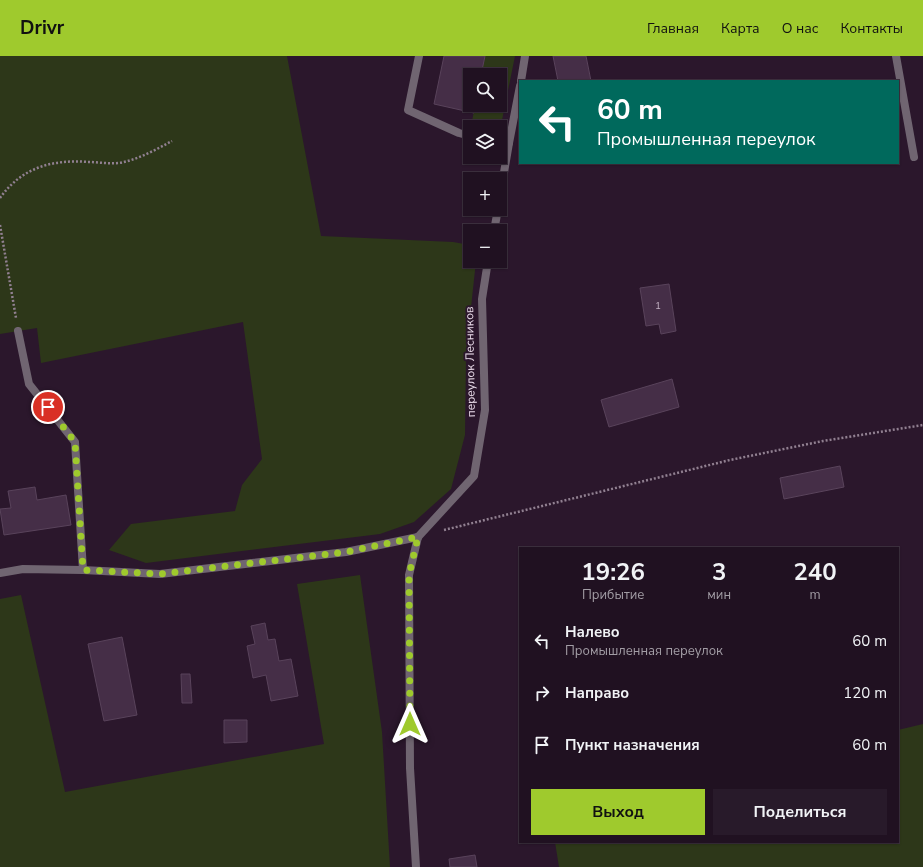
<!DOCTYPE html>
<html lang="ru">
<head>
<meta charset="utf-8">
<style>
  :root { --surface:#201121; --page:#281a2a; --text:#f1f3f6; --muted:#a29da5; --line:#3d313f; --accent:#9fca2d }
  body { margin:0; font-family:"Nunito Sans",sans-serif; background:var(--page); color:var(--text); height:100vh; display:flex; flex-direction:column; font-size:15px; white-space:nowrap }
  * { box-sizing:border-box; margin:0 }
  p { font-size:13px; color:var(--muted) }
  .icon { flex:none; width:22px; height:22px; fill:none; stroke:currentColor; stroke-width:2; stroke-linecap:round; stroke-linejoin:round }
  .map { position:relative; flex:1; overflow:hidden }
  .drawer { position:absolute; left:519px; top:491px; width:380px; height:296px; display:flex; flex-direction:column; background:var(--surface); border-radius:0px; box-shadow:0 1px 3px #0004,0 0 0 1px var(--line) }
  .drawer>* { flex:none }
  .banner { position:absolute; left:519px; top:24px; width:380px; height:84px; border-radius:0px; box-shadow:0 1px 3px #0004,0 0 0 1px var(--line); background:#00695c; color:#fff; overflow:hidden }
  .tools { position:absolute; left:463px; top:12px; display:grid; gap:8px }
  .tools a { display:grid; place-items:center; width:44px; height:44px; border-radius:0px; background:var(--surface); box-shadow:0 1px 3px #0004,0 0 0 1px var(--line); font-size:20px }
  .pin { position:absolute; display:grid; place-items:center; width:34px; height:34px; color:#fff; margin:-17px; border:2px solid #fff; border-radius:50%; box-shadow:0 1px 4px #0007 }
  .me { position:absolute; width:44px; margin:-22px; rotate:0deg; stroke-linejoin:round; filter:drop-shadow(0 0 3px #0008) }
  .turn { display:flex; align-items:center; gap:14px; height:84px; padding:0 12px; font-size:18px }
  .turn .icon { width:52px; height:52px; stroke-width:2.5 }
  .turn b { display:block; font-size:28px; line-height:34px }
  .eta { display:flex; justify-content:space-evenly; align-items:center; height:68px; text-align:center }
  .eta b { font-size:24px; font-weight:700; line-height:28px }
  .button { display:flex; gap:8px; margin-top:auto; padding:8px 12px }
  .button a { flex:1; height:46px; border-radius:0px; background:var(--accent); color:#111; font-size:16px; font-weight:700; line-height:46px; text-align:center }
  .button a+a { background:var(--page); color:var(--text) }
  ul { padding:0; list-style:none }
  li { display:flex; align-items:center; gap:12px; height:52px; padding:0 12px }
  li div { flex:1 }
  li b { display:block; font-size:15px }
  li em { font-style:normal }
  header { display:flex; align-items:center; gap:24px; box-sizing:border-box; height:56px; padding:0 20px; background:var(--accent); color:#111 }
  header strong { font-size:19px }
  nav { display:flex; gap:22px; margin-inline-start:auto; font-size:14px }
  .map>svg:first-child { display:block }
</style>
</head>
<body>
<header>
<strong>Drivr</strong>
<nav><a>Главная</a><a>Карта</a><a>О нас</a><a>Контакты</a></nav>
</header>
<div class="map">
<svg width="923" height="811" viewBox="0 0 923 811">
  <rect width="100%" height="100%" fill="#2b172c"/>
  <!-- green -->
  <g fill="#2d3719">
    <path d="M0 0H287L321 180 453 186 470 189V205H476L466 298 465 379 451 433 414 466 380 478 146 507 109 494 131 468 235 455 242 429 262 403 243 266 41 307 37 272 0 278Z"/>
    <path d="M485 0H515L500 74V71H471L475 49H500V19H481Z"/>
    <path d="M360 519 382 676 390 811H0V543L21 539 65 736 324 688 297 528Z"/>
    <path d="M923 668V811H559L555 786H898V674Z"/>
  </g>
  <!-- building -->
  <g fill="#452e47" stroke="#59435b">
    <path d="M444 0H485L481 19H470V49H475L474 57 434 48Z"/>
    <path d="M553 0H586L591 25H558Z"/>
    <path d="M669 228 676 275 661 278 659 268 646 270 640 232Z"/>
    <path d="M672 323 679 351 609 371 601 344Z"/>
    <path d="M840 410 844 431 784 443 780 422Z"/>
    <path d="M35 431 37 444 66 439 71 469 4 479 0 453 11 452 8 435Z"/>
    <path d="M265 567 268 584 275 583 279 605 291 603 298 640 271 645 266 619 253 622 247 590 255 588 251 570Z"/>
    <path d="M122 581 137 659 104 665 88 588Z"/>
    <path d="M181 618H190L192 647H182Z"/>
    <path d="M224 664H247V686L224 687Z"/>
    <path d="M475 799 477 811H450L449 803Z"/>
  </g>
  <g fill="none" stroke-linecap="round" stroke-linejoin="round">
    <!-- path -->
    <g stroke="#918091" stroke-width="2.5" stroke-dasharray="2 2" stroke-linecap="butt">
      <path d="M0 142C21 112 52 103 88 106 100 106 113 109 124 106 141 102 157 93 172 85"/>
      <path d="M0 169 16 262"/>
      <path d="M444 474 730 404 823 385 923 369"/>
    </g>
    <!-- service -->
    <g stroke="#706571" stroke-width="8">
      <path d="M419 0 408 54 459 77 470 80"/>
      <path d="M521 25 525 0"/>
      <path d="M500 85 509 87 520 30"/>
      <path d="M18 275 29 328 75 386 83 514"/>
    </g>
    <!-- minor -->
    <g stroke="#706571" stroke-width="8">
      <path d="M896 0 914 101"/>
      <path d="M500 140 509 87"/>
      <path d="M494 175 498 153"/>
      <path d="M418 481 474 420 485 354 482 243 488 205"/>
      <path d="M0 517 23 513 83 514 160 518 346 496 418 481"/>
      <path d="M416 811 410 712 409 519 418 481"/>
    </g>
  </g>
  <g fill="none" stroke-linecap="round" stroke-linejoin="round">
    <!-- route -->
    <path stroke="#9fca2d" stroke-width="7" stroke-dasharray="0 12.6" d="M48 351 75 386 83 514 160 518 346 496 418 481 409 519 410 668"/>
  </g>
  <g text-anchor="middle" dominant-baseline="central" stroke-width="4" stroke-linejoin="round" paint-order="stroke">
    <!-- number labels -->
    <g font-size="10" fill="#c2b1c2">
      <text x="658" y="250">1</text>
    </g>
    <!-- street labels -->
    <g font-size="12" fill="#ebddeb" stroke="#2b172c">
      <text transform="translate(470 306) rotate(-91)">переулок Лесников</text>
    </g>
  </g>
</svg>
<div class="tools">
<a><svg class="icon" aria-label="search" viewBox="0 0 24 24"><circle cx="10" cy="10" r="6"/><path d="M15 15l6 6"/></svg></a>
<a><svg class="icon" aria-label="layers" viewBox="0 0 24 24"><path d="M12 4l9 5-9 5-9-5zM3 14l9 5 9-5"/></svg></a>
<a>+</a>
<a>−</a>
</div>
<div class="pin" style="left:48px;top:351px;background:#d93025"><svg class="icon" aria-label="arrive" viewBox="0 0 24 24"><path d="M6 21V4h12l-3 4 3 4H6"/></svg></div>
<svg class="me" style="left:410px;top:668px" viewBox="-20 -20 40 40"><path d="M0-17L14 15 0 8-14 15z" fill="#9fca2d" stroke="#fff" stroke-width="4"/></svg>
<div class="banner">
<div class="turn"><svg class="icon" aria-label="left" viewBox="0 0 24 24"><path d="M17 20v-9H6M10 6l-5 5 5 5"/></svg><div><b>60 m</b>Промышленная переулок</div></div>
</div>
<section class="drawer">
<div class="eta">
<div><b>19:26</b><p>Прибытие</p></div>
<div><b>3</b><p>мин</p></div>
<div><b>240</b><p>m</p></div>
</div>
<ul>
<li><svg class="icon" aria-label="left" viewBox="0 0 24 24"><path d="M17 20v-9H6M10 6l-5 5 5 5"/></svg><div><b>Налево</b><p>Промышленная переулок</p></div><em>60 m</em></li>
<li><svg class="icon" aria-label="right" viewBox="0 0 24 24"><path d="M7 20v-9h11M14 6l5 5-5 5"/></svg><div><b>Направо</b></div><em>120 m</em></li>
<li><svg class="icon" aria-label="arrive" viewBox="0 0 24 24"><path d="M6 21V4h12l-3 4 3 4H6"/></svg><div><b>Пункт назначения</b></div><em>60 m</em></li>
</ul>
<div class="button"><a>Выход</a><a>Поделиться</a></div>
</section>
</div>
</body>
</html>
